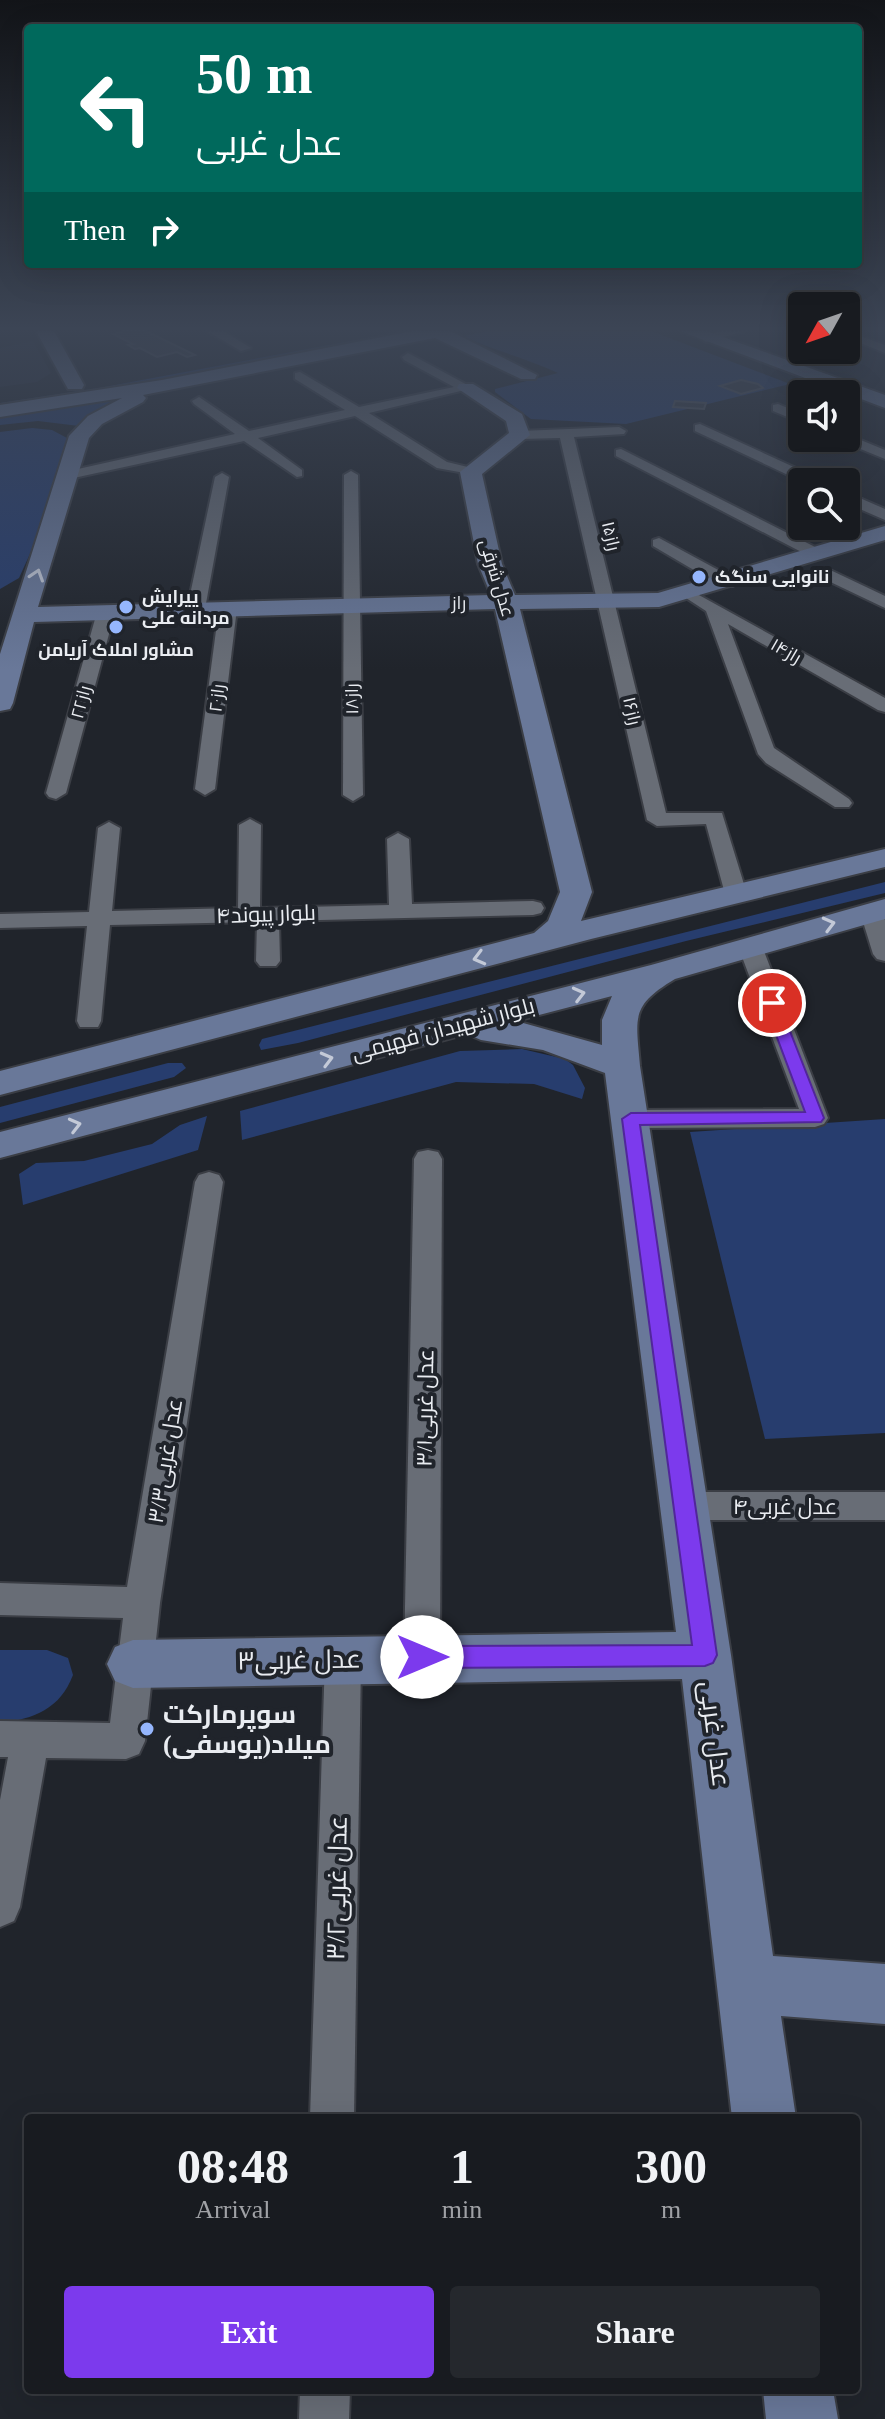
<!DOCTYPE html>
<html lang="en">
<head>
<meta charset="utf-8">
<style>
  :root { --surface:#181b20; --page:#25282d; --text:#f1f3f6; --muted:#9fa1a5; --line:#36393e; --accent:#7c3aed }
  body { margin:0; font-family:"Times New Roman",Cairo,serif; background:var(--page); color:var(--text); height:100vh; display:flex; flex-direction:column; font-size:30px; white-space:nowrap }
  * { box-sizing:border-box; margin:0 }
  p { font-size:26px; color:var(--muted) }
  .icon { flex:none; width:44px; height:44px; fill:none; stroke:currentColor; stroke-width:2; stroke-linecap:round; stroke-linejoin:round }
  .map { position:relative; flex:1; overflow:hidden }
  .details { position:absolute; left:24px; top:2114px; width:836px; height:280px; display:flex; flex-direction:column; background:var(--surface); border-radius:8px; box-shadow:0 8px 32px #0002,0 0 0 2px var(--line) }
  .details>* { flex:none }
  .top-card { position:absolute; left:24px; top:24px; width:838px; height:244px; border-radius:8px; box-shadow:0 8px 32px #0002,0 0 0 2px var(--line); background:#00695c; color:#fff; overflow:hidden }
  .needle { width:52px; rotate:230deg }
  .fabs { position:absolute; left:788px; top:292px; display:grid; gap:16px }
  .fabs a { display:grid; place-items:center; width:72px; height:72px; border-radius:8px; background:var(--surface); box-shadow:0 8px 32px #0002,0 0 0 2px var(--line); font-size:40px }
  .pin { position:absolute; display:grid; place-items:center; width:68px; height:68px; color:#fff; margin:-34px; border:4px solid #fff; border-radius:50%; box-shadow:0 2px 8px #0007 }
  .me { position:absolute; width:88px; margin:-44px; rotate:90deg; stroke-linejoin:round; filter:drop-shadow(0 0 6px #0008) }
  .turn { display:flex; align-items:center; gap:28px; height:168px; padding:0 40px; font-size:36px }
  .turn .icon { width:104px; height:104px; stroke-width:2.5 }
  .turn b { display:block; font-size:56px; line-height:68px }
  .then { display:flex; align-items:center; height:76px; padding:0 40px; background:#0003; gap:16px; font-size:30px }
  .eta { display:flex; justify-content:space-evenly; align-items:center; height:136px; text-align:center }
  .eta b { font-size:48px; font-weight:600; line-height:56px }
  .button { display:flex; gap:16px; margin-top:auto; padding:16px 40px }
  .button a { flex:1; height:92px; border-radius:8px; background:var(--accent); color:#fff; font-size:32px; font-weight:600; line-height:92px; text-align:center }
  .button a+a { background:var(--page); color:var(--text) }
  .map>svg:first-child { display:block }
</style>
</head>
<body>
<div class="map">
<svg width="885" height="2419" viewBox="0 0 885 2419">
  <rect width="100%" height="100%" fill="#20242b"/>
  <!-- built -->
  <path fill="#272d3a" d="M33 341 51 373 37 382 0 387V348Z"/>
  <!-- green -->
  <g fill="#273d6e">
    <path d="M404 331H426L195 376 0 408V403L99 388Z"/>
    <path d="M489 331H651L790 384 626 424 531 419 495 392V389L558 373C526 358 495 351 463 336Z"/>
    <path d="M129 398 79 426 38 421 0 425V418Z"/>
    <path d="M32 428 52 430 67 438 39 534 19 578 0 589V432Z"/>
    <path d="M885 882V893L686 941 298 1043 261 1050 259 1045 262 1039Z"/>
    <path d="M522 1049 565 1059 573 1065 585 1088 582 1099 534 1084 456 1082 242 1140 240 1111 460 1051Z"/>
    <path d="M168 1063H182L186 1068 174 1077 0 1123V1107Z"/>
    <path d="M207 1116 198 1150 23 1205 19 1174 36 1163 84 1161 152 1144 180 1125Z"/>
    <path d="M885 1119V1433L765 1439 690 1132Z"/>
    <path d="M0 1650H47L68 1658 73 1675C60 1709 34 1719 0 1723Z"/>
  </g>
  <!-- building -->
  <g fill="#363a42" stroke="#4f535c" stroke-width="2">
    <path d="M124 331H146L195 355 187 357 177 352 157 357 140 348 135 349 128 345 133 344 113 334Z"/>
    <path d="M741 380 758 384 763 388 741 394 720 386Z"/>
    <path d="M675 401 706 403 704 409 673 407Z"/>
  </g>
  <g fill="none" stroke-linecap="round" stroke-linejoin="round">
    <!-- street casing -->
    <g stroke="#3b3e45" stroke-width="4">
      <g id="street">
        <path d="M207 331H223L251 348 241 351Z"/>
        <path d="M720 331H745L706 342 700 338Z"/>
        <path d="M846 331 885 345V353L846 337Z"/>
        <path d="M408 353 473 388 369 413 447 462 476 469V475L437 468 355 416 258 438 302 470V476L297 477 244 441 69 479 62 475 69 471 235 434 194 404 192 401 199 397 249 431 345 410 295 379V373L300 372 359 407 454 387 404 360 402 357Z"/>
        <path d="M778 404 802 414V423L773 411V405Z"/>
        <path d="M700 424 820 479 822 482H803L695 431V425Z"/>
        <path d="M619 427 626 431 624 434 574 437 666 813H722L747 894 744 899 736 901 725 894 706 824 657 826 647 820 560 438 520 439 513 435 520 431Z"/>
        <path d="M846 434 885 450V459L841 441 839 438H846Z"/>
        <path d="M621 449 823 551 825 554 823 557H811L616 456V450Z"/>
        <path d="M351 471 358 475 363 795 353 801 343 795 344 475Z"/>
        <path d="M222 473 229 477 205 609 196 614 187 609 215 477Z"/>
        <path d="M846 492 885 509V520L846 503Z"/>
        <path d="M659 538 733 578 735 582 733 586H721L653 546V540Z"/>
        <path d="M826 568 885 596V608L820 577 818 573 820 569Z"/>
        <path d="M688 589 885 698V712L878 710 728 624 774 748 849 799 852 803 849 807H835L766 763 758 754 706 611 680 594Z"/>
        <path d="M228 603 237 608 215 789 205 795 195 789 219 608Z"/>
        <path d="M106 607 115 612 66 793 56 799 49 797 46 793 97 612Z"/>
        <path d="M250 819 261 825 260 908 389 905 387 839 398 833 409 839 412 904 533 901 541 903 544 908 541 913 533 915 279 921 280 961 276 966H260L256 961 257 922 110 925 101 1021 98 1027H80L77 1021 87 926 0 928V914L89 912 98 828 109 822 120 828 112 911 238 908 239 825Z"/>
        <path d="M871 905 879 907 885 920V961L877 959 873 954 860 912 863 907Z"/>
        <path d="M750 939 758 941 762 946 828 1118 824 1124 815 1127 631 1128 622 1125 618 1119 622 1113 631 1110 799 1109 738 946 742 941Z"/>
        <path d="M428 1150 438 1152 442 1159 440 1657 435 1669 422 1674 409 1669 404 1657 414 1159 418 1152Z"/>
        <path d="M209 1172 219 1175 223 1182 160 1603 145 1741 139 1754 126 1759 46 1758 20 1907 14 1921 0 1927V1800L8 1757H0V1721L110 1723 123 1618 0 1615V1583L127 1587 195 1182 199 1175Z"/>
        <path d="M684 1492H885V1520H684L672 1516 667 1506 672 1496Z"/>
        <path d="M343 1642 356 1647 361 1659 354 2118H310L325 1659 330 1647Z"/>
        <path d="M300 2390H350L349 2419H299Z"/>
      </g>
    </g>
    <!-- secondary casing -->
    <g stroke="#3b3e45" stroke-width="4">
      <g id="secondary">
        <path d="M36 331H54L84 385 82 389H68Z"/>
        <path d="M413 331H450L537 375 535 379H521L435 338 143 395 146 398 143 402 102 424 89 438 38 607 491 595 478 564 460 472 509 433 506 421 457 388 459 384H473L522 414 530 435 482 474 502 564 515 595 658 593 885 526V540L659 607 520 609 592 892 581 921 885 849V867L591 939 0 1095V1071L534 933 548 921 560 892 495 609 34 622 13 703 10 709 0 711V654L69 436 88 416 122 398 0 417V405L162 380Z"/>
        <path d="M680 331H706L885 395V408Z"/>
        <path d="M885 899V919L675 979C630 1006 636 1017 640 1066L731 1655 773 1956 885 1964V2024L781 2016 796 2118H732L682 1679 133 1688 115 1681 107 1664 115 1647 133 1640 676 1632 605 1073 543 1050 481 1040 467 1034 0 1158V1132L651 965ZM612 996 602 1020V1045L516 1021Z"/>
        <path d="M763 2390H833L838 2419H766Z"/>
      </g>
    </g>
    <!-- street -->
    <use href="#street" fill="#686d76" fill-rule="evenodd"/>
    <!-- secondary -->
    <use href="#secondary" fill="#697899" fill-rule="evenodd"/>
  </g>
  <!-- one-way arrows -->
  <defs><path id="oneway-chevron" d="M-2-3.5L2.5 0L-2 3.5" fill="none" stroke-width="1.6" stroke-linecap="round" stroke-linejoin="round" transform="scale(2)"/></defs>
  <g stroke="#c3c9d7">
    <use href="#oneway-chevron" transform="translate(37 575) rotate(-72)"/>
    <use href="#oneway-chevron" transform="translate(829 924) rotate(-15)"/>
    <use href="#oneway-chevron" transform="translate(479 958) rotate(165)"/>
    <use href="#oneway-chevron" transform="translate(579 994) rotate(-14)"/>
    <use href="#oneway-chevron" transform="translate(327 1059) rotate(-15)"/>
    <use href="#oneway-chevron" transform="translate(75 1125) rotate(-14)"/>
  </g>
  <!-- sky -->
  <linearGradient id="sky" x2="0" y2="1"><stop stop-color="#121418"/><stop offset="0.49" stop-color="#3c4555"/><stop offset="1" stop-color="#3c4555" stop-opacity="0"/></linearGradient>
  <rect width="885" height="670" fill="url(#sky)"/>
  <!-- route -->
  <path fill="#7c3aed" stroke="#51269a" stroke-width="2" d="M772 998 779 1003 824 1118 821 1122 640 1125 717 1655 713 1663 705 1666 422 1668 414 1665 411 1657 414 1649 422 1646 692 1645 622 1119 631 1113 805 1112 764 1003Z"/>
  <!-- markers -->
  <g fill="#95b6fd" stroke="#20242b" stroke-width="3">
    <circle cx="699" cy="577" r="8"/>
    <circle cx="126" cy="607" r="8"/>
    <circle cx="116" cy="627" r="8"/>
    <circle cx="147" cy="1729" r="8"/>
  </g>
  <g text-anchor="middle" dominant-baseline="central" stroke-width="8" stroke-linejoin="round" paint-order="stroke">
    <!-- far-street labels -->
    <g font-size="18" fill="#e9ecf1" stroke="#20242b">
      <text transform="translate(611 536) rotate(77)">راز۱۵</text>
      <text transform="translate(497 578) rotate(73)">عدل شرقی</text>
      <text x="459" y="603">راز</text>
      <text transform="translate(786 651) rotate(30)">راز۱۴</text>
      <text transform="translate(217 698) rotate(-83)">راز۲۰</text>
      <text transform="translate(352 699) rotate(-91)">راز۱۸</text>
      <text transform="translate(81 702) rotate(-75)">راز۲۲</text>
      <text transform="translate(632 711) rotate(77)">راز۱۶</text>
    </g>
    <!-- far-poi labels -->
    <g font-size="18" font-weight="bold" fill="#e9ecf1" stroke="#20242b" text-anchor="start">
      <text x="715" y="577">نانوایی سنگک</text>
      <text x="142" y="597">پیرایش<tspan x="142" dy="21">مردانه علی</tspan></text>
      <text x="116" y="650" text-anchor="middle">مشاور املاک آریامن</text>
    </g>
    <!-- street labels -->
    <g font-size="22" fill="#e9ecf1" stroke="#20242b">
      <text transform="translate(266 914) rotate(-2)">بلوار پیوند۴</text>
      <text transform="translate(443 1029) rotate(-15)">بلوار شهیدان فهیمی</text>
      <text transform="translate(425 1408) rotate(-89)">عدل غربی۳/۱</text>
      <text transform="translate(165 1461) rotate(-81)">عدل غربی۳/۳</text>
      <text x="785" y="1506">عدل غربی۴</text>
    </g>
    <!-- near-street labels -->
    <g font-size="26" fill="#e9ecf1" stroke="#20242b">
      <text transform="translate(299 1660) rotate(-1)">عدل غربی۳</text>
      <text transform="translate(715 1734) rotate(83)">عدل غربی</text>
      <text transform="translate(337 1888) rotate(-89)">عدل غربی۳/۲</text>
    </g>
    <!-- near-poi labels -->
    <g font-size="26" font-weight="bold" fill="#e9ecf1" stroke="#20242b" text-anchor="start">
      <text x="163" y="1714">سوپرمارکت<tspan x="163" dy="30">میلاد(یوسفی)</tspan></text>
    </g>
  </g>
</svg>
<div class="fabs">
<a><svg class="needle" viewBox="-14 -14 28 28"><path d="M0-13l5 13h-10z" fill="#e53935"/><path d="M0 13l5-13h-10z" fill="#9fa1a5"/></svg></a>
<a><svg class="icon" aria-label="sound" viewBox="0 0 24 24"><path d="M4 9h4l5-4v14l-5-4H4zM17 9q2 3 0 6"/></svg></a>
<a><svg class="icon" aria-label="search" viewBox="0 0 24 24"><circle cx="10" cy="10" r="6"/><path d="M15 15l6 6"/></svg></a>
</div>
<div class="pin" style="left:772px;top:1003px;background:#d93025"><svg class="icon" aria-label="arrive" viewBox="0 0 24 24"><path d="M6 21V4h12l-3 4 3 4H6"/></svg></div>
<svg class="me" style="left:422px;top:1657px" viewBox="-20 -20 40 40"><circle r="19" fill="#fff"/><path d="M0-13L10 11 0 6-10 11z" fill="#7c3aed"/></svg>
<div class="top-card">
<div class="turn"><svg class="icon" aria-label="left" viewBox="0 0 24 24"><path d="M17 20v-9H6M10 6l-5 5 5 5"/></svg><div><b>50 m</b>عدل غربی</div></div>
<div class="then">Then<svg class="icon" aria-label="right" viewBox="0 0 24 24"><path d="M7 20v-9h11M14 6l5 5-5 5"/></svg></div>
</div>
<section class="details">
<div class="eta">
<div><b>08:48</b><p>Arrival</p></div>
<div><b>1</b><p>min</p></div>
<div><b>300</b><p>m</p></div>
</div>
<div class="button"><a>Exit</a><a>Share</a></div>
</section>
</div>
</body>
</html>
